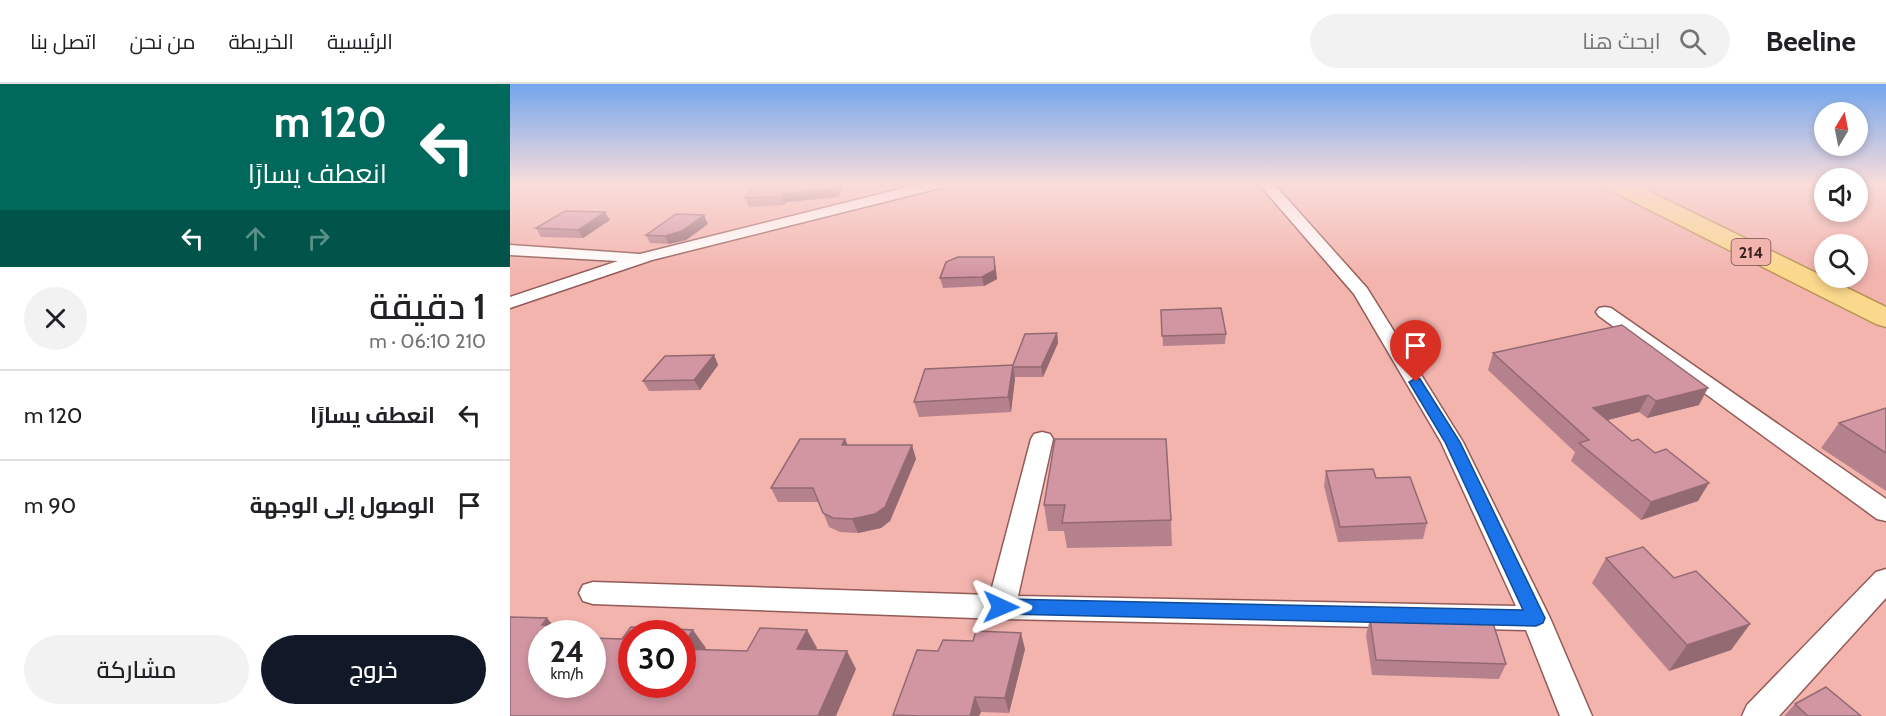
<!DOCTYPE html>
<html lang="ar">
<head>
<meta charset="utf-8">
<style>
  :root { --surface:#fff; --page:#f2f2f2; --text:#202124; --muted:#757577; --line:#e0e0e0; --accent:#111827 }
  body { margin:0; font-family:Cabin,Cairo,sans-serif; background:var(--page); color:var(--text); direction:rtl; height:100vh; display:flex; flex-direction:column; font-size:22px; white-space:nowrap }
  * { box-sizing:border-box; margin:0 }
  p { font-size:20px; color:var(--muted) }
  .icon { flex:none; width:33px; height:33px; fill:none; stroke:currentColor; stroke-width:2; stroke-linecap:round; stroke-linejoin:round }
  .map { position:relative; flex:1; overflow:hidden; direction:ltr }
  .drawer { display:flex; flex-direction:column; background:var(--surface); width:510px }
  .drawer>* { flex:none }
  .banner { background:#00695c; color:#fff; overflow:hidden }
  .needle { width:39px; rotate:10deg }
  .controls { position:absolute; left:1304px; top:18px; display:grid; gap:12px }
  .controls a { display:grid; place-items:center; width:54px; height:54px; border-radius:50%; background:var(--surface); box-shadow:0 3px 9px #0003; font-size:30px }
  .speed { position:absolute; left:18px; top:536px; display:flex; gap:12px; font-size:30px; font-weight:700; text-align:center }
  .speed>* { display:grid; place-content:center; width:78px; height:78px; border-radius:50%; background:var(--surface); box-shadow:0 3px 9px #0003; line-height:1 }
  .speed small { font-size:15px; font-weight:400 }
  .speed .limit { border:9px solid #d22; background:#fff; color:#111 }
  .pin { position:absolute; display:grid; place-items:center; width:51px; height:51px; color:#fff; margin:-62px -26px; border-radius:50% 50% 50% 0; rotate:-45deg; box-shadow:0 0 6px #0007 }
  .pin .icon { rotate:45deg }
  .me { position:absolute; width:66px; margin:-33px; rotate:91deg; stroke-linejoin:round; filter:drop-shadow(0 0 4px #0008) }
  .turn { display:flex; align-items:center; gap:21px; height:126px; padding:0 24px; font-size:27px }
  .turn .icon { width:78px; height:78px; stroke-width:2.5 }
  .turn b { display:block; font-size:42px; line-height:51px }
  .lanes { display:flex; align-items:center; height:57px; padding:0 24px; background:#0003; justify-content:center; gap:30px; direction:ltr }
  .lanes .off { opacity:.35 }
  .round { display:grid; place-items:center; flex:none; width:63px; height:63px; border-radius:32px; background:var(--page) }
  .head { display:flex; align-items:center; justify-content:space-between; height:102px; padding:0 24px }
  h1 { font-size:36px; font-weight:600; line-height:45px }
  .cta { display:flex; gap:12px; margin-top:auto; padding:12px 24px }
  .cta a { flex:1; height:69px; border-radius:36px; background:var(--accent); color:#fff; font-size:24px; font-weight:600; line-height:69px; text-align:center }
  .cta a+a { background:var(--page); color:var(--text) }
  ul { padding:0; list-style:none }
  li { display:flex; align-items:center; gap:18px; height:90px; padding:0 24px; border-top:2px solid var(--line) }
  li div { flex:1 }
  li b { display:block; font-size:22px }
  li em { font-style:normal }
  header { display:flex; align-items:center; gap:36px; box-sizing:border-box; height:84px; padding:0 30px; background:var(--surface); border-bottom:2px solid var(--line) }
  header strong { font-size:28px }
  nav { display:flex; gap:33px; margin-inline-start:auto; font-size:21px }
  .search { width:420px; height:54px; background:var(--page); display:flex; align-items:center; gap:15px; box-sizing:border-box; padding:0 21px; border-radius:33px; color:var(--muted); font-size:22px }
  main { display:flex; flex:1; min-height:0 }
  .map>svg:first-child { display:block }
</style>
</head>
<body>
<header>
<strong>Beeline</strong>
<div class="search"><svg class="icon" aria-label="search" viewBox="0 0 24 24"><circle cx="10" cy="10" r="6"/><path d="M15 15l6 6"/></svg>ابحث هنا</div>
<nav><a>الرئيسية</a><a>الخريطة</a><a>من نحن</a><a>اتصل بنا</a></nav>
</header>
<main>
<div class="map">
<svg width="1376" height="632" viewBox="0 0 1376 632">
  <rect width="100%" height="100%" fill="#f3b4ae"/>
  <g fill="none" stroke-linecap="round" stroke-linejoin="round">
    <!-- minor casing -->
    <g stroke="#935b57" stroke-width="3">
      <g id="minor">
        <path d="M410 100H436L434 103 142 176 0 224V213L108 177 0 171V161L130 170Z"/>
        <path d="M749 100H764L857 204 953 358 1040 534 1082 632H1050L1016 546 491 535 83 520 73 517 69 509 73 501 83 498 480 511 521 355 524 350 532 348 540 350 543 355 508 512 1006 522 931 358 844 210Z"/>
        <path d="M1095 223 1101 224 1376 415V437L1367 435 1089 232 1086 228 1089 224Z"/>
        <path d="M1376 485V514L1269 632H1232L1237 621 1366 488Z"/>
      </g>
    </g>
    <!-- trunk casing -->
    <g stroke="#b69254" stroke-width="3">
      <path id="trunk" d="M1096 100H1124L1376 223V243L1366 240 1098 105Z"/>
    </g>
    <!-- minor -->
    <use href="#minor" fill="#fff" fill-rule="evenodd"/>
    <!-- trunk -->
    <use href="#trunk" fill="#fad88c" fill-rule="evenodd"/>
  </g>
  <!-- wall -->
  <g fill="#b5818c">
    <path d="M247 100 329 113 276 118 274 121 239 123 235 114Z"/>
    <path d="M100 136 73 154 31 153 26 144Z"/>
    <path d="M198 140 176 156 159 160 140 159 136 151Z"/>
    <path d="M484 173 487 195 474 202 433 204 430 194Z"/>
    <path d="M651 226 716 250 715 260 653 262Z"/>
    <path d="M547 249 548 259 533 293H505L501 328 409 333 404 318 503 281Z"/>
    <path d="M983 269 1189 321 1137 334 1129 328 1097 336 1188 417 1131 436 1061 377 1065 368 978 286Z"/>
    <path d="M204 271 208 281 190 306 139 307 133 297Z"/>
    <path d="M1376 324V407L1311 364 1329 339Z"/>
    <path d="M335 355 338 361H402L406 375 380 437 371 444 348 449 330 448 319 443 309 418H268L261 404Z"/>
    <path d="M545 355 661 436 662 462 557 464 554 447H538L534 421Z"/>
    <path d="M816 387 866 394 917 439 913 455 828 458 814 402Z"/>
    <path d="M1096 474 1164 494 1240 540 1221 566 1159 587 1082 499Z"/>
    <path d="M860 535 996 580 989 595 862 591 856 551Z"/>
    <path d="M515 565 499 629 471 628 469 632H384L383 631 428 567Z"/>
    <path d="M1285 620 1351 632H1274Z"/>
  </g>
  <!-- shaded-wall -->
  <g fill="#936972">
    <path d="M328 100H333L329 113 276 118 274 121 271 113 273 110Z"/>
    <path d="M95 128 100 136 73 154 68 146Z"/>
    <path d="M194 131 198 140 176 156 159 160 155 152Z"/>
    <path d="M484 173 487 195 474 202 472 193Z"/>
    <path d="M547 249 548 259 533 293 531 283Z"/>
    <path d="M204 271 208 281 190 306 184 296Z"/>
    <path d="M503 281 505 295 501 328 498 313Z"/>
    <path d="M1198 304 1189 321 1137 334 1146 317Z"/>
    <path d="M1138 311 1129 328 1075 342 1083 324Z"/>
    <path d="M335 355 340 368 332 361Z"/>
    <path d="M402 361 406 375 380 437 371 444 348 449 342 435Z"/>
    <path d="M1199 399 1188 417 1131 436 1141 418Z"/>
    <path d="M37 534 50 549 32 541Z"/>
    <path d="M1240 540 1221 566 1159 587 1177 561Z"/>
    <path d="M75 543 79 549H72Z"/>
    <path d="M183 546 196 564 184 583 172 568V563Z"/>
    <path d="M297 546 307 564 298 583 287 565Z"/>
    <path d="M511 549 515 565 499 629 495 614Z"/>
    <path d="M337 567 346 585 326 632H308Z"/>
    <path d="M465 613 471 628 469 632H460Z"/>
  </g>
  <!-- building -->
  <g fill="#d296a3" stroke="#936972" stroke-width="1.5">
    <path d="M247 100H328L327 105 273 110 271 113 235 114Z"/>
    <path d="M55 127 95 128 68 146 26 144Z"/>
    <path d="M166 130 194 131 172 147 155 152 136 151Z"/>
    <path d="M448 173H484L485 186 472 193 430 194 436 178Z"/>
    <path d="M711 224 716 250 652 252 651 226Z"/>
    <path d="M1112 241 1198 304 1146 317 1138 311 1083 324 1122 357 1128 355 1145 369 1156 365 1199 399 1141 418 1069 359 1079 356 983 269Z"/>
    <path d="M547 249 531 283H503V281L515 250Z"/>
    <path d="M204 271 184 296 133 297 155 272Z"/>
    <path d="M503 281 498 313 404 318 415 285Z"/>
    <path d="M1376 324V369L1329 339Z"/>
    <path d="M290 355H335L332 361H402L375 423 365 430 342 435 323 434 313 429 303 404H261Z"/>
    <path d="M545 355H656L661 436 552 439 555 421H534Z"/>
    <path d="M863 385 866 394 900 393 917 439 830 443 816 387Z"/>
    <path d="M1133 463 1164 494 1186 487 1240 540 1177 561 1096 474Z"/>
    <path d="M0 533 37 534 32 541 75 543 72 549H32V600H82V554L112 555 121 543 183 546 172 563V549H122V600H172V565L237 567 250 544 297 546 287 565 337 567 308 632H0Z"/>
    <path d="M860 535 983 539 996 580 866 576Z"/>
    <path d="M466 547 511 549 495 614 465 613 460 632H409L383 631 407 566 428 567 433 556 463 557Z"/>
    <path d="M1316 603 1351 632H1298L1285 620Z"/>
  </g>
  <!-- sky -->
  <linearGradient id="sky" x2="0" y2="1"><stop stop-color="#73a6ed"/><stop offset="0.53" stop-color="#fadddb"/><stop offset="1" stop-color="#fadddb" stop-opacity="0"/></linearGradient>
  <rect width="1376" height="189" fill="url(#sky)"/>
  <!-- route -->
  <path fill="#1a73e8" stroke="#114b97" stroke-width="1.5" d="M906 294 910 295 950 358 1035 534 1033 539 1026 542 491 530 485 528 482 523 485 517 491 515 1013 526 935 358 899 298Z"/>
  <g text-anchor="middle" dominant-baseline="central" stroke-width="5" stroke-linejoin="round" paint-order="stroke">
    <!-- shield labels -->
    <rect fill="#f3b4ae" stroke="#724e4b" stroke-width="1.5" x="1221.5" y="155" width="39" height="26" rx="4.5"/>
    <g font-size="16" font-weight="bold" fill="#3a2220">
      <text x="1241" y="168">214</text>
    </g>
  </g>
</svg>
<div class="controls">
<a><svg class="needle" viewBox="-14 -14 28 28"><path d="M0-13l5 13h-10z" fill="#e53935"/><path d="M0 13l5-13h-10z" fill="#757577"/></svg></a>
<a><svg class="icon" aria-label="sound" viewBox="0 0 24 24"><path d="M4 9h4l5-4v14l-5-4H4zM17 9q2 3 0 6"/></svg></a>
<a><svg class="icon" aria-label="search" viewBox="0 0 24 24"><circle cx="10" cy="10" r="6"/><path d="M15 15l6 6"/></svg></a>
</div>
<div class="speed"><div>24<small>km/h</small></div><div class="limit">30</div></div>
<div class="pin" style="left:906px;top:298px;background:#d93025"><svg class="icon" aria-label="arrive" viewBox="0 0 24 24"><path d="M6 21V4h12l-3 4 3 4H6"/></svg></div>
<svg class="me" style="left:491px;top:523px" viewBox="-20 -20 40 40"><path d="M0-17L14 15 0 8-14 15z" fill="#1a73e8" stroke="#fff" stroke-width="4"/></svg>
</div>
<section class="drawer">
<div class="banner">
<div class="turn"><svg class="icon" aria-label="left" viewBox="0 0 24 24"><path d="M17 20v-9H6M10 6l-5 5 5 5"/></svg><div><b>120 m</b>انعطف يسارًا</div></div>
<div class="lanes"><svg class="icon" aria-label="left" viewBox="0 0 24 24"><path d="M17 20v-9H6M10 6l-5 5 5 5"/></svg><svg class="icon off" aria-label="ahead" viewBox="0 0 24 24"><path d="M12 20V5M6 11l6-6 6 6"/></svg><svg class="icon off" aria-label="right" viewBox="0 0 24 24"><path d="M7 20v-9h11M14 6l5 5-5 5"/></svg></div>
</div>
<div class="head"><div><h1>1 دقيقة</h1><p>210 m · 06:10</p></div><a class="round"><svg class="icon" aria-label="close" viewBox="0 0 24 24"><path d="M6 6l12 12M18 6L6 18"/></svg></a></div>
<ul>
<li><svg class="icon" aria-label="left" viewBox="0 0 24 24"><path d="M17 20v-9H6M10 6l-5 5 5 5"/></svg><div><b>انعطف يسارًا</b></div><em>120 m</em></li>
<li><svg class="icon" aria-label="arrive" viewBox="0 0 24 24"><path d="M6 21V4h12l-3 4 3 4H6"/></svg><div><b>الوصول إلى الوجهة</b></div><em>90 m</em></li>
</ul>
<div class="cta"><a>خروج</a><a>مشاركة</a></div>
</section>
</main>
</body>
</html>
